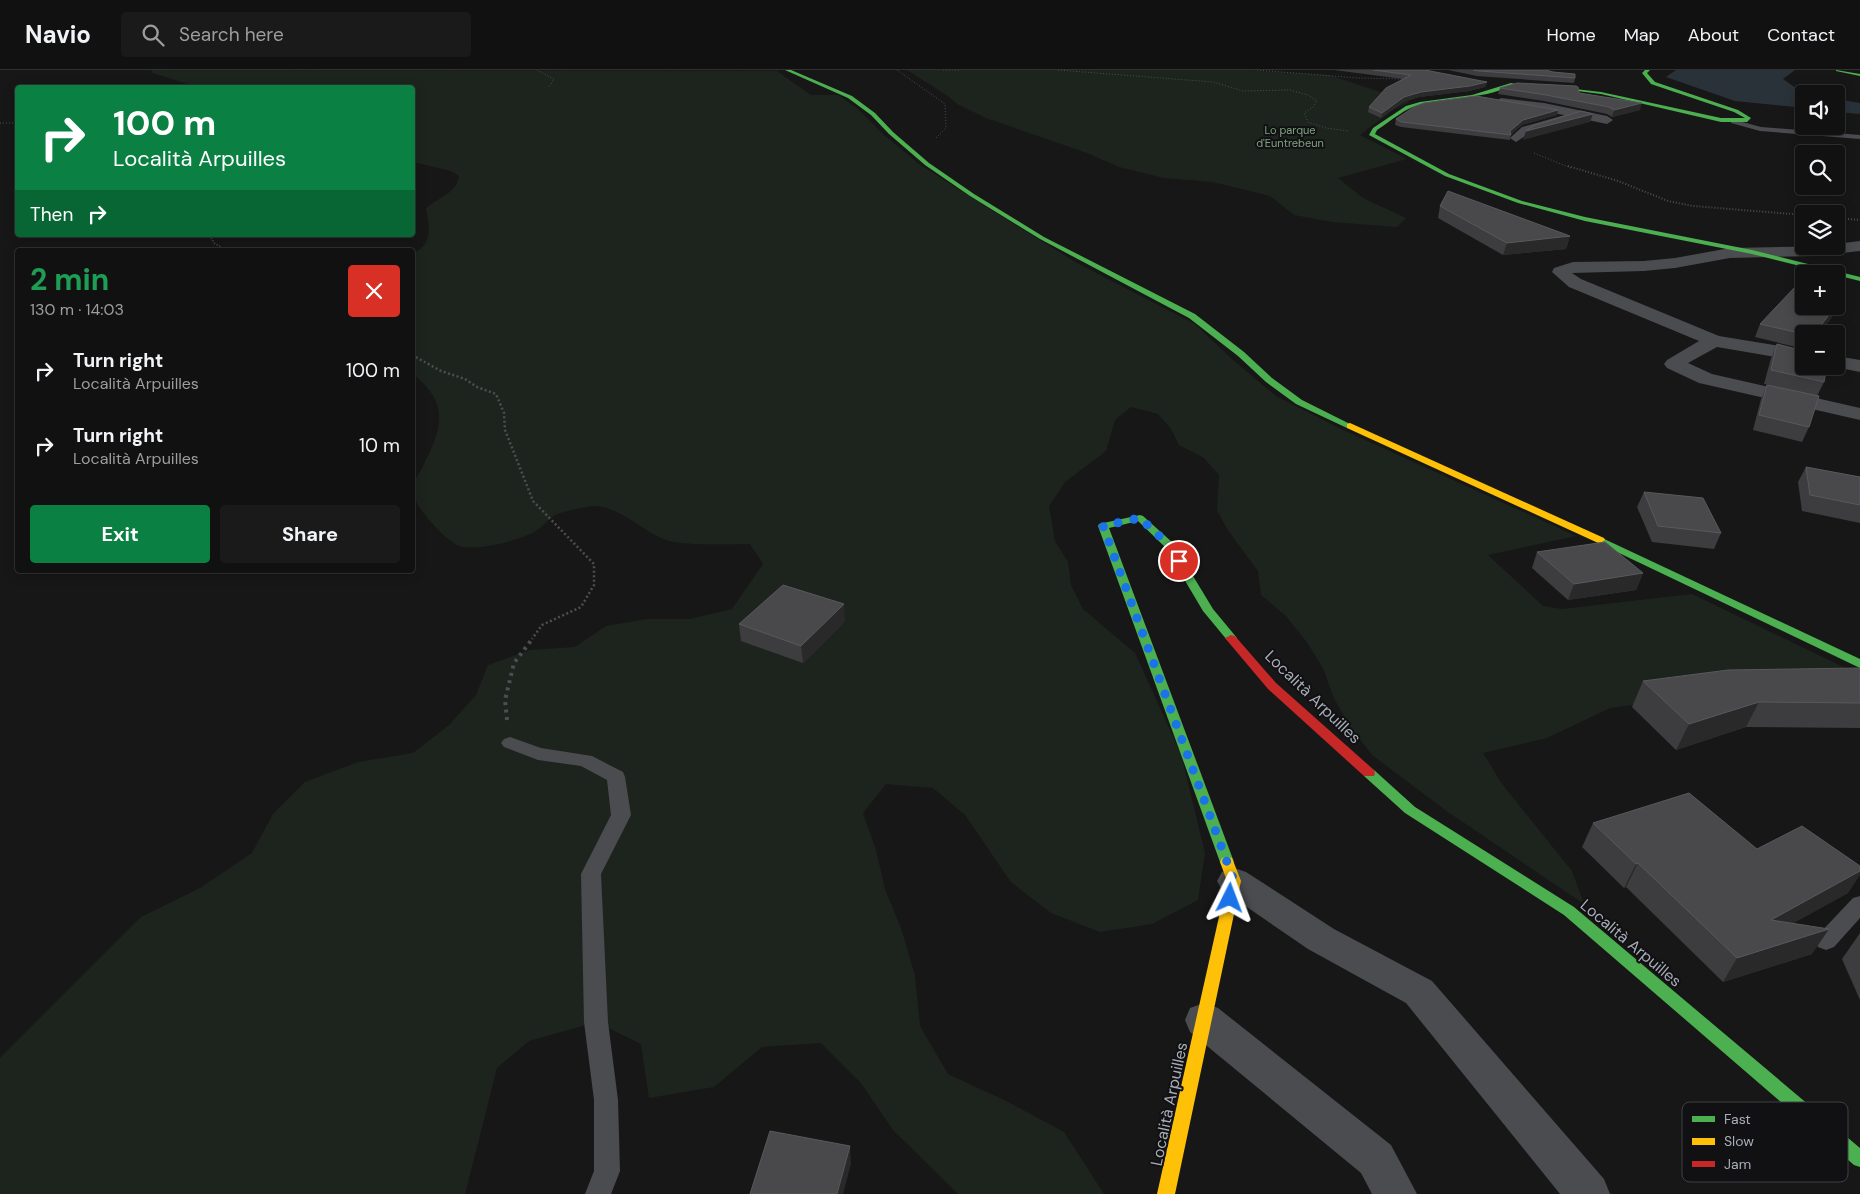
<!DOCTYPE html>
<html lang="en">
<head>
<meta charset="utf-8">
<style>
  :root { --surface:#111; --page:#1a1a1a; --text:#f1f3f6; --muted:#9c9d9f; --line:#303131; --accent:#0b8043 }
  body { margin:0; font-family:"DM Sans",sans-serif; background:var(--page); color:var(--text); height:100vh; display:flex; flex-direction:column; font-size:19px; white-space:nowrap }
  * { box-sizing:border-box; margin:0 }
  p { font-size:16px; color:var(--muted) }
  .icon { flex:none; width:28px; height:28px; fill:none; stroke:currentColor; stroke-width:2; stroke-linecap:round; stroke-linejoin:round }
  .map { position:relative; flex:1; overflow:hidden }
  .panel { position:absolute; left:15px; top:178px; width:400px; height:325px; display:flex; flex-direction:column; background:var(--surface); border-radius:5px; box-shadow:0 2px 12px #0003,0 0 0 1px var(--line) }
  .panel>* { flex:none }
  .hud { position:absolute; left:15px; top:15px; width:400px; height:152px; border-radius:5px; box-shadow:0 2px 12px #0003,0 0 0 1px var(--line); background:#0b8043; color:#fff; overflow:hidden }
  .fabs { position:absolute; left:1795px; top:15px; display:grid; gap:10px }
  .fabs a { display:grid; place-items:center; width:50px; height:50px; border-radius:5px; background:var(--surface); box-shadow:0 2px 12px #0003,0 0 0 1px var(--line); font-size:25px }
  .pin { position:absolute; display:grid; place-items:center; width:42px; height:42px; color:#fff; margin:-21px; border:2px solid #fff; border-radius:50%; box-shadow:0 1px 5px #0007 }
  .me { position:absolute; width:55px; margin:-28px; rotate:3deg; stroke-linejoin:round; filter:drop-shadow(0 0 4px #0008) }
  .turn { display:flex; align-items:center; gap:18px; height:105px; padding:0 15px; font-size:22px }
  .turn .icon { width:65px; height:65px; stroke-width:2.5 }
  .turn b { display:block; font-size:35px; line-height:42px }
  .then { display:flex; align-items:center; height:48px; padding:0 15px; background:#0003; gap:10px; font-size:19px }
  .round { display:grid; place-items:center; flex:none; width:52px; height:52px; border-radius:5px; background:var(--page) }
  .summary { display:flex; align-items:center; justify-content:space-between; height:85px; padding:0 15px }
  h1 { font-size:30px; font-weight:700; line-height:38px; color:#1e9e55 }
  .primary-button { display:flex; gap:10px; margin-top:auto; padding:10px 15px }
  .primary-button a { flex:1; height:58px; border-radius:5px; background:var(--accent); color:#fff; font-size:20px; font-weight:700; line-height:58px; text-align:center }
  .primary-button a+a { background:var(--page); color:var(--text) }
  ul { padding:0; list-style:none }
  li { display:flex; align-items:center; gap:15px; height:75px; padding:0 15px }
  li div { flex:1 }
  li b { display:block; font-size:19px }
  li em { font-style:normal }
  header { display:flex; align-items:center; gap:30px; box-sizing:border-box; height:70px; padding:0 25px; background:var(--surface); border-bottom:1px solid var(--line) }
  header strong { font-size:24px }
  nav { display:flex; gap:28px; margin-inline-start:auto; font-size:18px }
  .search { width:350px; height:45px; background:var(--page); display:flex; align-items:center; gap:12px; box-sizing:border-box; padding:0 18px; border-radius:5px; color:var(--muted); font-size:19px }
  .map>svg:first-child { display:block }
</style>
</head>
<body>
<header>
<strong>Navio</strong>
<div class="search"><svg class="icon" aria-label="search" viewBox="0 0 24 24"><circle cx="10" cy="10" r="6"/><path d="M15 15l6 6"/></svg>Search here</div>
<nav><a>Home</a><a>Map</a><a>About</a><a>Contact</a></nav>
</header>
<div class="map">
<svg width="1860" height="1124" viewBox="0 0 1860 1124">
  <rect width="100%" height="100%" fill="#171717"/>
  <!-- green -->
  <g fill="#1d241e">
    <path d="M151 0 777 1 811 25H838L858 39 884 65 919 94 977 131 1077 193 1195 254 1233 290 1276 326 1341 359 1576 466 1488 485 1543 536 1562 539 1692 524 1860 605 1610 638 1547 668 1483 683 1502 714 1572 801 1584 834 1448 742 1372 685 1348 654 1333 626 1323 598 1306 571 1286 546 1261 525 1258 501 1227 459 1217 440 1219 405 1204 388 1179 375 1171 359 1158 344 1131 337 1115 350 1106 381 1065 412 1049 436 1055 471 1068 492 1071 515 1083 539 1135 583 1181 684 1205 783 1198 830 1152 854 1100 862 1051 843 1011 812 965 745 933 718 886 714 863 743 876 780 885 819 902 861 915 906 920 956 948 1004 1006 1031 1064 1062 1104 1124H958L893 1060 861 1013 821 973 762 977 714 1017 649 1028 641 974 596 952 529 971 497 998 465 1124H0V988L141 847 200 818 252 783 273 744 305 712 358 692 413 683 449 655 476 625 488 595 530 580 575 577 606 556 647 549H690L732 539 763 494 750 474C729 474 684 476 666 470 641 461 623 438 595 436 588 436 560 442 555 445 547 450 542 458 534 462 521 470 472 483 457 475 448 470 439 461 432 453 424 445 412 429 413 417 413 411 418 406 421 400 441 361 452 335 413 304V183C433 175 430 157 426 139 437 127 457 124 459 106L451 101 413 92 412 18 197 17 153 3Z"/>
    <path d="M907 0H1250L1329 5 1410 32 1394 39 1360 65 1407 89 1338 108 1363 128 1406 148 1397 157 1332 152 1294 145 1270 126 1213 112 1164 108 1119 97 1087 83 986 48 957 34 948 26Z"/>
  </g>
  <!-- water -->
  <g fill="#2a3239">
    <path d="M1676 0H1795L1783 9 1800 21 1808 24H1804V38L1735 31 1666 7Z"/>
    <path d="M1836 29 1860 33V44L1836 42Z"/>
  </g>
  <g fill="none" stroke-linecap="round" stroke-linejoin="round">
    <!-- path-far3 -->
    <g stroke="#4d4e52" stroke-width="1" stroke-dasharray="1 2" stroke-linecap="butt">
      <path d="M537 0 554 9 549 17"/>
      <path d="M897 0 945 34 946 58 936 68"/>
      <path d="M943 0H959"/>
      <path d="M1058 0 1213 12 1243 21 1290 20 1308 25 1317 31 1313 37 1304 43 1308 52 1326 58 1349 61"/>
      <path d="M1257 0 1358 8 1405 9"/>
      <path d="M0 53H18"/>
      <path d="M1534 83 1571 98"/>
    </g>
    <!-- path-far2 -->
    <g stroke="#4d4e52" stroke-width="2" stroke-dasharray="1 2" stroke-linecap="butt">
      <path d="M1568 96 1618 111 1668 131 1693 136 1804 145"/>
      <path d="M1836 148 1860 150"/>
      <path d="M210 165 214 173 226 180"/>
    </g>
    <!-- path-far1 -->
    <path stroke="#4d4e52" stroke-width="2.5" stroke-dasharray="2 2.5" stroke-linecap="butt" d="M412 285 441 301 465 309 477 317 496 324 504 343 505 360 533 431 594 494V515L581 537 542 555 532 569"/>
    <!-- path -->
    <path stroke="#4d4e52" stroke-width="4" stroke-dasharray="3 4.5" stroke-linecap="butt" d="M507 650 505 630 514 593 533 568"/>
    <!-- lane -->
    <g fill="#4b4c50" fill-rule="evenodd">
      <path d="M1731 49 1761 57 1860 65V69L1760 61 1731 53Z"/>
      <path d="M510 667 541 678 592 686 623 702 625 707 631 745 601 804 608 952 618 1030 620 1101 611 1124H585L594 1101V1030L584 952 581 804 611 745 607 710 581 696 538 690 504 677 501 673 504 669Z"/>
      <path d="M1860 826V848L1834 877 1826 880 1818 877 1815 871 1818 865 1853 828Z"/>
    </g>
    <!-- street -->
    <g fill="#4b4c50" fill-rule="evenodd">
      <path d="M1501 28 1544 33 1607 46 1613 50 1607 54 1544 41 1497 35 1495 32Z"/>
      <path d="M1565 45 1571 49 1569 52 1530 63 1516 72 1510 68 1522 57Z"/>
      <path d="M1860 171V181L1814 186 1730 188 1675 198 1644 201 1572 203 1581 209 1719 266 1804 280V292L1717 277 1688 293 1712 304 1860 338V350L1699 313 1667 298 1664 294 1667 290 1699 271 1569 217 1552 202 1554 198 1573 192 1644 191 1675 188 1730 178 1836 176V174Z"/>
      <path d="M1836 286 1860 290V302L1830 296H1836Z"/>
      <path d="M1234 798 1246 802 1334 859 1432 911 1604 1109 1610 1124H1560L1406 933 1308 879 1222 820 1217 811 1222 802Z"/>
      <path d="M1204 933 1218 938 1391 1075 1417 1124H1372L1361 1103 1190 962 1185 950 1190 938Z"/>
    </g>
    <!-- fast -->
    <g fill="#4caf50" fill-rule="evenodd">
      <path d="M785 0H791L852 26 875 43 893 62 929 93 974 124 1044 167 1195 244 1244 282 1272 308 1302 330 1354 356 1353 358H1347L1296 334 1266 312 1238 286 1189 248 1040 169 970 126 925 95 889 64 871 45 848 28Z"/>
      <path d="M1645 0H1650L1647 3 1655 12 1738 40 1751 48 1747 52H1721L1601 24 1538 16 1540 15 1601 22 1721 48H1745L1734 42 1651 14 1642 3Z"/>
      <path d="M1836 0 1860 4V6L1836 1Z"/>
      <path d="M1511 13 1515 14C1487 29 1452 27 1421 34 1405 38 1391 51 1377 60L1375 64 1449 104 1522 131 1585 147 1752 180 1860 207V211L1752 184 1585 151 1518 133 1445 106 1369 65 1373 58 1406 36 1420 32 1472 25Z"/>
      <path d="M1140 445 1143 446 1173 473 1213 539 1237 568 1231 571 1227 570 1203 541 1165 477 1138 451 1109 458 1234 792 1232 796 1227 797 1222 796 1220 792 1098 456 1099 454Z"/>
      <path d="M1600 467 1860 589V598L1596 472 1595 470 1596 468Z"/>
      <path d="M1369 699 1374 700 1415 737 1574 837 1860 1078V1097L1854 1095 1564 845 1405 743 1364 706 1363 703 1364 700Z"/>
    </g>
    <!-- slow -->
    <g fill="#ffc107" fill-rule="evenodd">
      <path d="M1350 353 1604 468 1605 470 1600 473 1596 472 1347 358V354Z"/>
      <path d="M1227 787 1232 788 1241 811 1175 1124H1157L1227 811 1220 792 1222 788Z"/>
    </g>
    <!-- jam -->
    <path fill="#c62828" fill-rule="evenodd" d="M1231 565 1235 566 1276 613 1374 700 1375 703 1374 706H1364L1268 619 1225 568Z"/>
  </g>
  <!-- wall -->
  <g fill="#3d3d3f">
    <path d="M1334 0H1425L1487 12 1485 17 1469 21 1419 27 1403 32 1381 48 1368 42 1369 37 1403 9Z"/>
    <path d="M1448 0H1546L1575 8 1574 13 1477 6Z"/>
    <path d="M1500 18 1579 23 1640 40 1612 47 1607 44 1544 31 1498 24Z"/>
    <path d="M1558 40 1557 45 1522 55 1511 64 1510 70 1401 57 1395 55 1396 49Z"/>
    <path d="M1440 136 1570 166 1566 179 1503 185 1438 148Z"/>
    <path d="M1838 234 1832 247 1819 264H1804V279L1755 267 1760 254Z"/>
    <path d="M1777 274 1824 312 1817 326 1809 357 1802 372 1753 360 1761 329 1767 315 1777 317 1764 314 1771 288Z"/>
    <path d="M1806 397 1860 407V453L1802 441 1798 412Z"/>
    <path d="M1644 422 1721 463 1714 479 1652 472 1637 437Z"/>
    <path d="M1537 482 1643 503 1636 520 1568 530 1532 498Z"/>
    <path d="M845 551 803 593 741 571 739 554Z"/>
    <path d="M1860 598V658L1746 657 1676 680 1632 637 1643 611Z"/>
    <path d="M1593 753 1757 779 1848 823 1793 853 1812 884 1723 912 1626 817 1624 818 1582 777Z"/>
    <path d="M1860 863V930L1842 889Z"/>
  </g>
  <!-- shaded-wall -->
  <g fill="#29292a">
    <path d="M1487 12 1485 17 1469 21 1419 27 1403 32 1381 48 1382 43 1404 27 1421 22Z"/>
    <path d="M1642 33 1640 40 1612 47 1614 40Z"/>
    <path d="M1558 40 1557 45 1522 55 1511 65 1510 61 1523 50Z"/>
    <path d="M1593 44 1590 52 1523 70 1526 61Z"/>
    <path d="M1570 166 1566 179 1503 185 1507 173Z"/>
    <path d="M1838 234 1832 247 1819 264H1814Z"/>
    <path d="M1643 503 1636 520 1568 530 1574 514Z"/>
    <path d="M844 534 845 551 803 593 801 576Z"/>
    <path d="M1759 632 1746 657 1676 680 1689 654Z"/>
    <path d="M1638 793 1626 817 1624 818 1636 794Z"/>
    <path d="M1860 801V805L1848 823 1756 874 1771 850Z"/>
    <path d="M1829 859 1812 884 1723 912 1737 888Z"/>
    <path d="M850 1076 851 1094 843 1124H837Z"/>
  </g>
  <!-- building -->
  <g fill="#49494c" stroke="#58595d">
    <path d="M1373 0H1425L1487 12 1470 16 1421 22 1404 27 1382 43 1369 37 1386 18 1411 5Z"/>
    <path d="M1473 0H1546L1553 2 1575 4V8L1479 1Z"/>
    <path d="M1517 13 1576 16 1578 17 1579 23 1642 33 1614 40 1609 37 1546 25 1500 18Z"/>
    <path d="M1476 26 1558 40 1523 50 1510 61 1511 65 1402 52 1396 49 1414 37 1424 33Z"/>
    <path d="M1581 41 1593 44 1526 61 1533 56Z"/>
    <path d="M1448 121 1570 166 1507 173 1440 136Z"/>
    <path d="M1840 195 1844 198 1838 234 1836 236V204H1827Z"/>
    <path d="M1795 217 1804 219V236H1836L1814 264H1804L1760 254Z"/>
    <path d="M1777 274 1804 281V296H1827L1824 312 1771 300Z"/>
    <path d="M1767 315 1819 326 1809 357 1759 345Z"/>
    <path d="M1806 397 1860 407V435L1810 425Z"/>
    <path d="M1644 422 1703 428 1721 463 1658 456Z"/>
    <path d="M1605 472 1643 503 1574 514 1537 482Z"/>
    <path d="M783 515 844 534 801 576 739 554Z"/>
    <path d="M1860 598V633L1759 632 1689 654 1643 611 1728 600Z"/>
    <path d="M1689 723 1757 779 1802 756 1860 796V801L1771 850 1829 859 1737 888 1638 793 1636 794 1593 753Z"/>
    <path d="M770 1061 850 1076 837 1124H750Z"/>
  </g>
  <g fill="none" stroke-linecap="round" stroke-linejoin="round">
    <!-- route -->
    <path stroke="#1a73e8" stroke-width="9" stroke-dasharray="0 16.2" d="M1179 491 1169 475 1140 448 1103 456 1234 811 1230 828"/>
  </g>
  <g text-anchor="middle" dominant-baseline="central" stroke-width="4" stroke-linejoin="round" paint-order="stroke">
    <!-- far-park labels -->
    <g font-size="11" fill="#7fa381" stroke="#111113">
      <text x="1290" y="60">Lo parque<tspan x="1290" dy="13">d'Euntrebeun</tspan></text>
    </g>
    <!-- near-street labels -->
    <g font-size="16" fill="#a8adb8" stroke="#111113">
      <text transform="translate(1313 627) rotate(44)">Località Arpuilles</text>
      <text transform="translate(1631 873) rotate(40)">Località Arpuilles</text>
      <text transform="translate(1169 1034) rotate(-78)">Località Arpuilles</text>
    </g>
  </g>
  <!-- legend -->
  <rect x="1682" y="1032" width="166" height="80" rx="8" fill="#111113" stroke="#3e4045" stroke-width="1"/>
  <rect x="1692" y="1046" width="23" height="6" fill="#4caf50"/>
  <rect x="1692" y="1068" width="23" height="7" fill="#ffc107"/>
  <rect x="1692" y="1091" width="23" height="6" fill="#c62828"/>
  <g font-size="14" fill="#a8adb8">
    <text x="1724" y="1054">Fast</text>
    <text x="1724" y="1076">Slow</text>
    <text x="1724" y="1099">Jam</text>
  </g>
</svg>
<div class="fabs">
<a><svg class="icon" aria-label="sound" viewBox="0 0 24 24"><path d="M4 9h4l5-4v14l-5-4H4zM17 9q2 3 0 6"/></svg></a>
<a><svg class="icon" aria-label="search" viewBox="0 0 24 24"><circle cx="10" cy="10" r="6"/><path d="M15 15l6 6"/></svg></a>
<a><svg class="icon" aria-label="layers" viewBox="0 0 24 24"><path d="M12 4l9 5-9 5-9-5zM3 14l9 5 9-5"/></svg></a>
<a>+</a>
<a>−</a>
</div>
<div class="pin" style="left:1179px;top:491px;background:#d93025"><svg class="icon" aria-label="arrive" viewBox="0 0 24 24"><path d="M6 21V4h12l-3 4 3 4H6"/></svg></div>
<svg class="me" style="left:1230px;top:828px" viewBox="-20 -20 40 40"><path d="M0-17L14 15 0 8-14 15z" fill="#1a73e8" stroke="#fff" stroke-width="4"/></svg>
<div class="hud">
<div class="turn"><svg class="icon" aria-label="right" viewBox="0 0 24 24"><path d="M7 20v-9h11M14 6l5 5-5 5"/></svg><div><b>100 m</b>Località Arpuilles</div></div>
<div class="then">Then<svg class="icon" aria-label="right" viewBox="0 0 24 24"><path d="M7 20v-9h11M14 6l5 5-5 5"/></svg></div>
</div>
<section class="panel">
<div class="summary"><div><h1>2 min</h1><p>130 m · 14:03</p></div><a class="round" style="background:#d93025;color:#fff"><svg class="icon" aria-label="close" viewBox="0 0 24 24"><path d="M6 6l12 12M18 6L6 18"/></svg></a></div>
<ul>
<li><svg class="icon" aria-label="right" viewBox="0 0 24 24"><path d="M7 20v-9h11M14 6l5 5-5 5"/></svg><div><b>Turn right</b><p>Località Arpuilles</p></div><em>100 m</em></li>
<li><svg class="icon" aria-label="right" viewBox="0 0 24 24"><path d="M7 20v-9h11M14 6l5 5-5 5"/></svg><div><b>Turn right</b><p>Località Arpuilles</p></div><em>10 m</em></li>
</ul>
<div class="primary-button"><a>Exit</a><a>Share</a></div>
</section>
</div>
</body>
</html>
